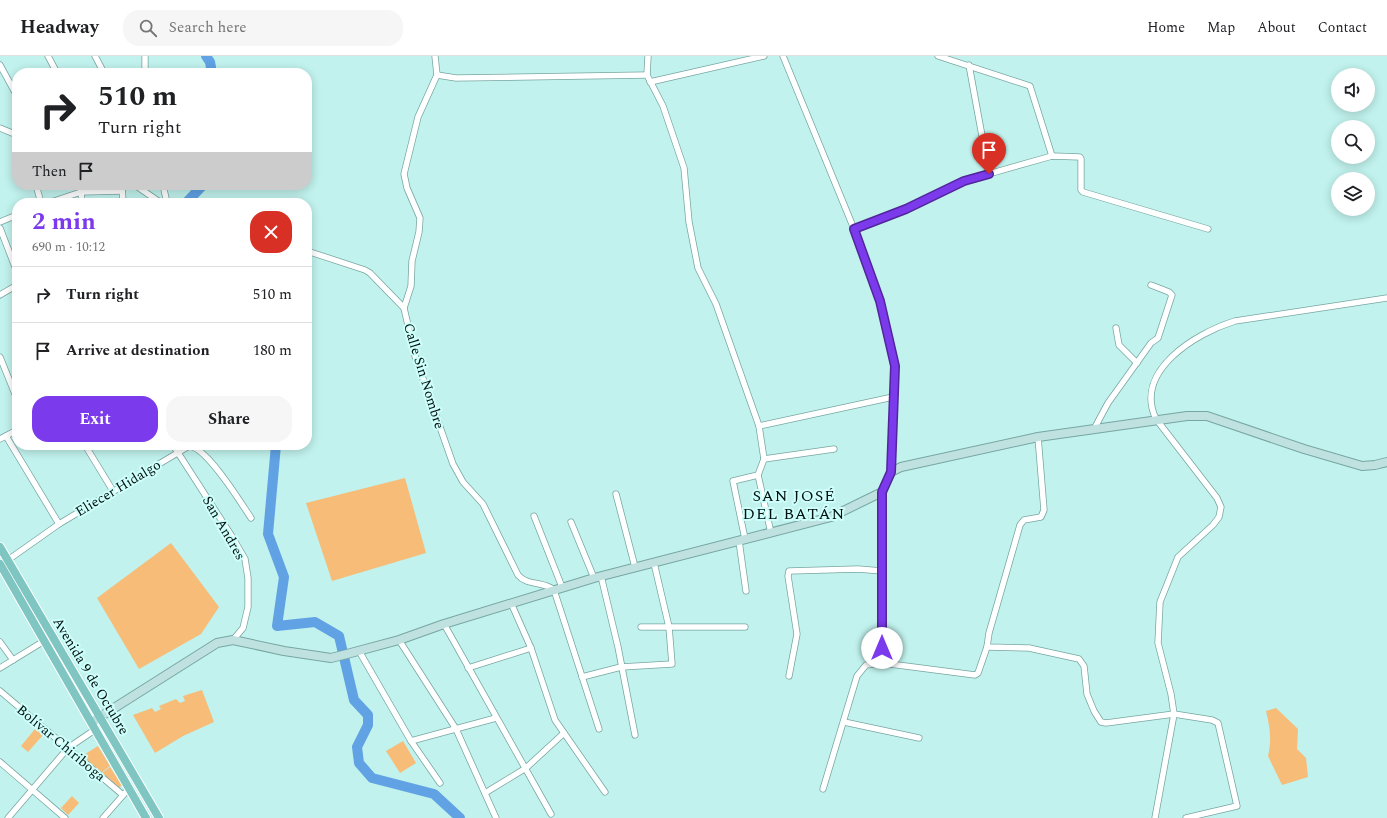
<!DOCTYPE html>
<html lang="en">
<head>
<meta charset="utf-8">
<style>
  :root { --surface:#fff; --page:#f6f6f6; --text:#202124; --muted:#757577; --line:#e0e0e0; --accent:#7c3aed }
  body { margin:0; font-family:Spectral,serif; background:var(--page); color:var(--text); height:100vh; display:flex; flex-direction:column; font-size:15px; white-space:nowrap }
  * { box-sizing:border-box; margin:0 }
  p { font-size:13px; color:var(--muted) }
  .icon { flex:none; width:22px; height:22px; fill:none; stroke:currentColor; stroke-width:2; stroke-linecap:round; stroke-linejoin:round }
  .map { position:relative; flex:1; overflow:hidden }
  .side { position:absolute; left:12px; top:142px; width:300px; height:252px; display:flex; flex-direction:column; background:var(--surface); border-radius:16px; box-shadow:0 2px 10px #0003 }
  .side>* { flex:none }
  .hud { position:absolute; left:12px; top:12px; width:300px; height:122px; border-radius:16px; box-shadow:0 2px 10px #0003; background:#fff; color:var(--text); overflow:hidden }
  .controls { position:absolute; left:1331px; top:12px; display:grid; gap:8px }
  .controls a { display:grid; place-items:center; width:44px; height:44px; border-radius:50%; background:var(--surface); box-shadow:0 2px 10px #0003; font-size:20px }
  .pin { position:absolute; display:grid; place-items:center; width:34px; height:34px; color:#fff; margin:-41px -17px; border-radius:50% 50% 50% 0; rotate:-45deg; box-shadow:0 0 4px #0007 }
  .pin .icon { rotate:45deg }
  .me { position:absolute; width:44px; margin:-22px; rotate:0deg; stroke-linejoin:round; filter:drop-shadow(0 0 3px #0008) }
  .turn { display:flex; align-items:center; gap:14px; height:84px; padding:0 20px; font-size:18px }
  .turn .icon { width:52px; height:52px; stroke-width:2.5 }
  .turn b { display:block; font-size:28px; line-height:34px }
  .then { display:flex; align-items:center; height:38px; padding:0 20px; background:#0003; gap:8px; font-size:15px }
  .round { display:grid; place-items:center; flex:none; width:42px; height:42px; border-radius:16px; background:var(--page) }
  .overview { display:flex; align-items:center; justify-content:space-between; height:68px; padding:0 20px }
  h1 { font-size:24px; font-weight:700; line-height:30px; color:var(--accent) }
  .action { display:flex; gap:8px; margin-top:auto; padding:8px 20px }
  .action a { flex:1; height:46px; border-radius:16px; background:var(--accent); color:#fff; font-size:16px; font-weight:700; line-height:46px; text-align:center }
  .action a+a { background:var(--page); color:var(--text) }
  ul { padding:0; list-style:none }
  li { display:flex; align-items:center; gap:12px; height:56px; padding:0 20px; border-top:1px solid var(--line) }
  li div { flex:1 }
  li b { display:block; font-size:15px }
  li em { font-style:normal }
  header { display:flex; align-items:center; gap:24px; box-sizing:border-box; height:56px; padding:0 20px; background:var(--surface); border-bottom:1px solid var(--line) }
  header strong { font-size:19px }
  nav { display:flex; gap:22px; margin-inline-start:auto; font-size:14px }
  .search { width:280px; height:36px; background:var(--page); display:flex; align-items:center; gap:10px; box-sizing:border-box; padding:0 14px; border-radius:16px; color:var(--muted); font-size:15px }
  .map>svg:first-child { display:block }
</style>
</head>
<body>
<header>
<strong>Headway</strong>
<div class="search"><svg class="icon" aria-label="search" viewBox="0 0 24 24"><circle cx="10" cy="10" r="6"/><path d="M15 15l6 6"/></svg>Search here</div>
<nav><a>Home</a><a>Map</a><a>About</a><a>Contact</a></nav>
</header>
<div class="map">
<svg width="1387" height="762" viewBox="0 0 1387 762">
  <rect width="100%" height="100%" fill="#c1f2ed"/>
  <!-- green -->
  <g fill="#f6bc78">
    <path d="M405 422 426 497 332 525 306 447Z"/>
    <path d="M171 487 219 551 201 578 139 613 97 542Z"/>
    <path d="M202 634 214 666 183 680 155 697 133 659 152 652 155 656 161 653 159 650 176 643 180 647 185 645 183 640Z"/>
    <path d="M1276 652 1298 673 1297 693 1306 702 1308 721 1282 729 1268 700C1272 683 1270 672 1266 655Z"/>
    <path d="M35 673 43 679 28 696 21 690Z"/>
    <path d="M403 685 416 707 400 717 386 695Z"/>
    <path d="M98 690 110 710 101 717 82 700Z"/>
    <path d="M110 711 122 729 119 732 102 717Z"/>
    <path d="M72 740 79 747 68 759 61 752Z"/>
  </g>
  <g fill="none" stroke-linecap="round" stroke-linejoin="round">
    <!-- river -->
    <g stroke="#60a2e4" stroke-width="10">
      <path d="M206 0 210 6 212 17"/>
      <path d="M186 147 203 129"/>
      <path d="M276 389 268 478 284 521 277 570 315 566 339 580 354 644 368 659V669L357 691 359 707 372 722 434 738 460 762"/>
    </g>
    <!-- street casing -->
    <g stroke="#77a6a2" stroke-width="7">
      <g id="street">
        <path d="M48 0 57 17"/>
        <path d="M95 0 104 17"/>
        <path d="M435 0 437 19 418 61 404 118 407 132 420 162 419 176 412 205 411 230 404 252 415 300 453 408 463 426 483 448 518 519C527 530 544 525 554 534L599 673"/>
        <path d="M648 0 647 19 663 50 684 112 689 166 698 212 716 248 759 370 764 403 758 419 771 477"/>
        <path d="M783 0 854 173 880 245 895 310 891 416"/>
        <path d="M938 0 1030 30 1052 100"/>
        <path d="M0 9 17 40"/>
        <path d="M969 9 989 118"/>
        <path d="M145 17V0"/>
        <path d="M437 19 456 22 647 19"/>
        <path d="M650 26 764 0"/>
        <path d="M0 72 17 79"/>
        <path d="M36 129 41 147"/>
        <path d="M122 129 123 147"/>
        <path d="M135 129 161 147"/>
        <path d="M163 129 167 147"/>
        <path d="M81 136 82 147"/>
        <path d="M48 147 81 136 122 135"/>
        <path d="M0 166 17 159"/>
        <path d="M0 172 17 216"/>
        <path d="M854 173 905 153 964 125 1052 100 1080 101 1081 103V134L1083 136 1208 173"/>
        <path d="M307 195 365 214 370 217 404 252"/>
        <path d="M0 239 17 229"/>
        <path d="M1116 272 1119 289 1137 307"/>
        <path d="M0 301 17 343"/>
        <path d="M759 370 893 341"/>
        <path d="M1094 373 1108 347 1151 287 1158 282 1172 239 1169 236 1151 229"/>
        <path d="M6 380 59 468"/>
        <path d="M1038 381 1044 454 1041 461 1024 464 1020 469 989 577 987 591 1029 592 1079 603 1084 610 1087 638 1094 655 1101 666 1106 667 1174 658 1155 762"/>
        <path d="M0 383 17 374"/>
        <path d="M85 389 113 435"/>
        <path d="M173 389 231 479 245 503 248 522V551L243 572 233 584"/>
        <path d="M764 403 834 393"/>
        <path d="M616 438 635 511"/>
        <path d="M534 460 562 531"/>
        <path d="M571 466 594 522"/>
        <path d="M745 483 733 425 758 419"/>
        <path d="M739 485 746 535"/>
        <path d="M8 504 59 468 189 390C207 391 241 447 251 462"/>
        <path d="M601 520 618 591 635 679"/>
        <path d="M511 547 531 592 555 664 605 736"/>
        <path d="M444 568 551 758"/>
        <path d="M641 571H745"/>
        <path d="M399 584 456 673 496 762"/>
        <path d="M0 586 13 604"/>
        <path d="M359 595 411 685 440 727"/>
        <path d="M882 607V436"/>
        <path d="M0 612 44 585"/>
        <path d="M468 612 531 592"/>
        <path d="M789 620 797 578 788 520 789 515 858 513 882 515"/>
        <path d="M582 621 621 611 672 608 669 571 654 507"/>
        <path d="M0 635 123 739"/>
        <path d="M844 666 919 682"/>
        <path d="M411 685 496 662"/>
        <path d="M0 706 65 762"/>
        <path d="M823 733 857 620 866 609 882 607 975 619 978 617 987 591"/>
        <path d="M485 737 526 712 564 677"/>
        <path d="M8 762 68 692 96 673"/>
        <path d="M103 762 125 737"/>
        <path d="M1186 762 1237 750 1218 667 1212 664 1174 658 1171 638 1158 587 1160 546 1178 501 1213 469 1219 461 1221 451 1217 442 1156 363C1133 315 1196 277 1235 265L1387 242"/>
      </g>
    </g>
    <!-- secondary casing -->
    <g stroke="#77a6a2" stroke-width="10">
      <path id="secondary" d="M92 666 217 587 233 584 284 595 331 602 347 598 399 584 444 568 594 522 831 461 882 436 891 416 901 411 1038 381 1187 360H1207L1304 393 1362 410 1375 409 1387 406"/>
    </g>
    <!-- primary casing -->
    <g stroke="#fff" stroke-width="10">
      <g id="primary">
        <path d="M0 491 159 762"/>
        <path d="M0 508 146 762"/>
      </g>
    </g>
    <!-- street -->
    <use href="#street" stroke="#fff" stroke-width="5.5"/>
    <!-- secondary -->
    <use href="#secondary" stroke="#bfe2e0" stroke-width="8"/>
    <!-- primary -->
    <use href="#primary" stroke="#7fc5c1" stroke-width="8"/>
  </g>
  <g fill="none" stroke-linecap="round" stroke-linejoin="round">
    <!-- route casing -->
    <g stroke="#51269a" stroke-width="10">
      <path id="route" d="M882 592V436L891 416 895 310 880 245 854 173 906 153 964 125 989 118"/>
    </g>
    <!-- route -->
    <use href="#route" stroke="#7c3aed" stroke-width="7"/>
  </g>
  <g text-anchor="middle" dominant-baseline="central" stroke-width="4" stroke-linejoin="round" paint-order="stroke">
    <!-- street labels -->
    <g font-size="14" fill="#01100f" stroke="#cefffb">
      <text transform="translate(424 320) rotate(73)">Calle Sin Nombre</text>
      <text transform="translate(118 432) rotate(-31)">Eliecer Hidalgo</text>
      <text transform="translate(224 472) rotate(60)">San Andres</text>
      <text transform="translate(91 620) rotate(59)">Avenida 9 de Octubre</text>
      <text transform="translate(61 687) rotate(40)">Bolívar Chiriboga</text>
    </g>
    <!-- quarter labels -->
    <g font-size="16" letter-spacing="1" fill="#01100f" stroke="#cefffb">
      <text x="794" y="440">SAN JOSÉ<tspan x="794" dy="18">DEL BATÁN</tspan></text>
    </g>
  </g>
</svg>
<div class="controls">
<a><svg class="icon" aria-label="sound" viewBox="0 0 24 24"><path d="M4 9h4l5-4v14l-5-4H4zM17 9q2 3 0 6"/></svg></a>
<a><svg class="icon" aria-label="search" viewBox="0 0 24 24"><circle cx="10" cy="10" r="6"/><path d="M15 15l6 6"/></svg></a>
<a><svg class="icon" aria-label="layers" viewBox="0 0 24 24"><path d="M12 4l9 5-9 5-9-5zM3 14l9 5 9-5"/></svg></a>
</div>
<div class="pin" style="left:989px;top:118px;background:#d93025"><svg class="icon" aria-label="arrive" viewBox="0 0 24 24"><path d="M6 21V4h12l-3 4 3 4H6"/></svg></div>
<svg class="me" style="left:882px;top:592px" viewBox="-20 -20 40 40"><circle r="19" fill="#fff"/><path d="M0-13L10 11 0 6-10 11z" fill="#7c3aed"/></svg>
<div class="hud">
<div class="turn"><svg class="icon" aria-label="right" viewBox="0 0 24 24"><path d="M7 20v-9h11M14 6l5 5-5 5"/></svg><div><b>510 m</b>Turn right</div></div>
<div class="then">Then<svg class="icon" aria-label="arrive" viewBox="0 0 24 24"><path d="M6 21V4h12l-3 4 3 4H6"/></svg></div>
</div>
<section class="side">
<div class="overview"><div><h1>2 min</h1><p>690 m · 10:12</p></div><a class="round" style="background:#d93025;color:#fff"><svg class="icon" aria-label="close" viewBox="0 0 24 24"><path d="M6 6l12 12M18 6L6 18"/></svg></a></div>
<ul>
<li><svg class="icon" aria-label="right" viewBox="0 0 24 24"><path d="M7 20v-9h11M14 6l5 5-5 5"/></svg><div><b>Turn right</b></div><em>510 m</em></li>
<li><svg class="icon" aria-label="arrive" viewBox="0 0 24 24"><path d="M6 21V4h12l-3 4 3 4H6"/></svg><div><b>Arrive at destination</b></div><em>180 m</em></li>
</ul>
<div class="action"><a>Exit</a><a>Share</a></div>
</section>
</div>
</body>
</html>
